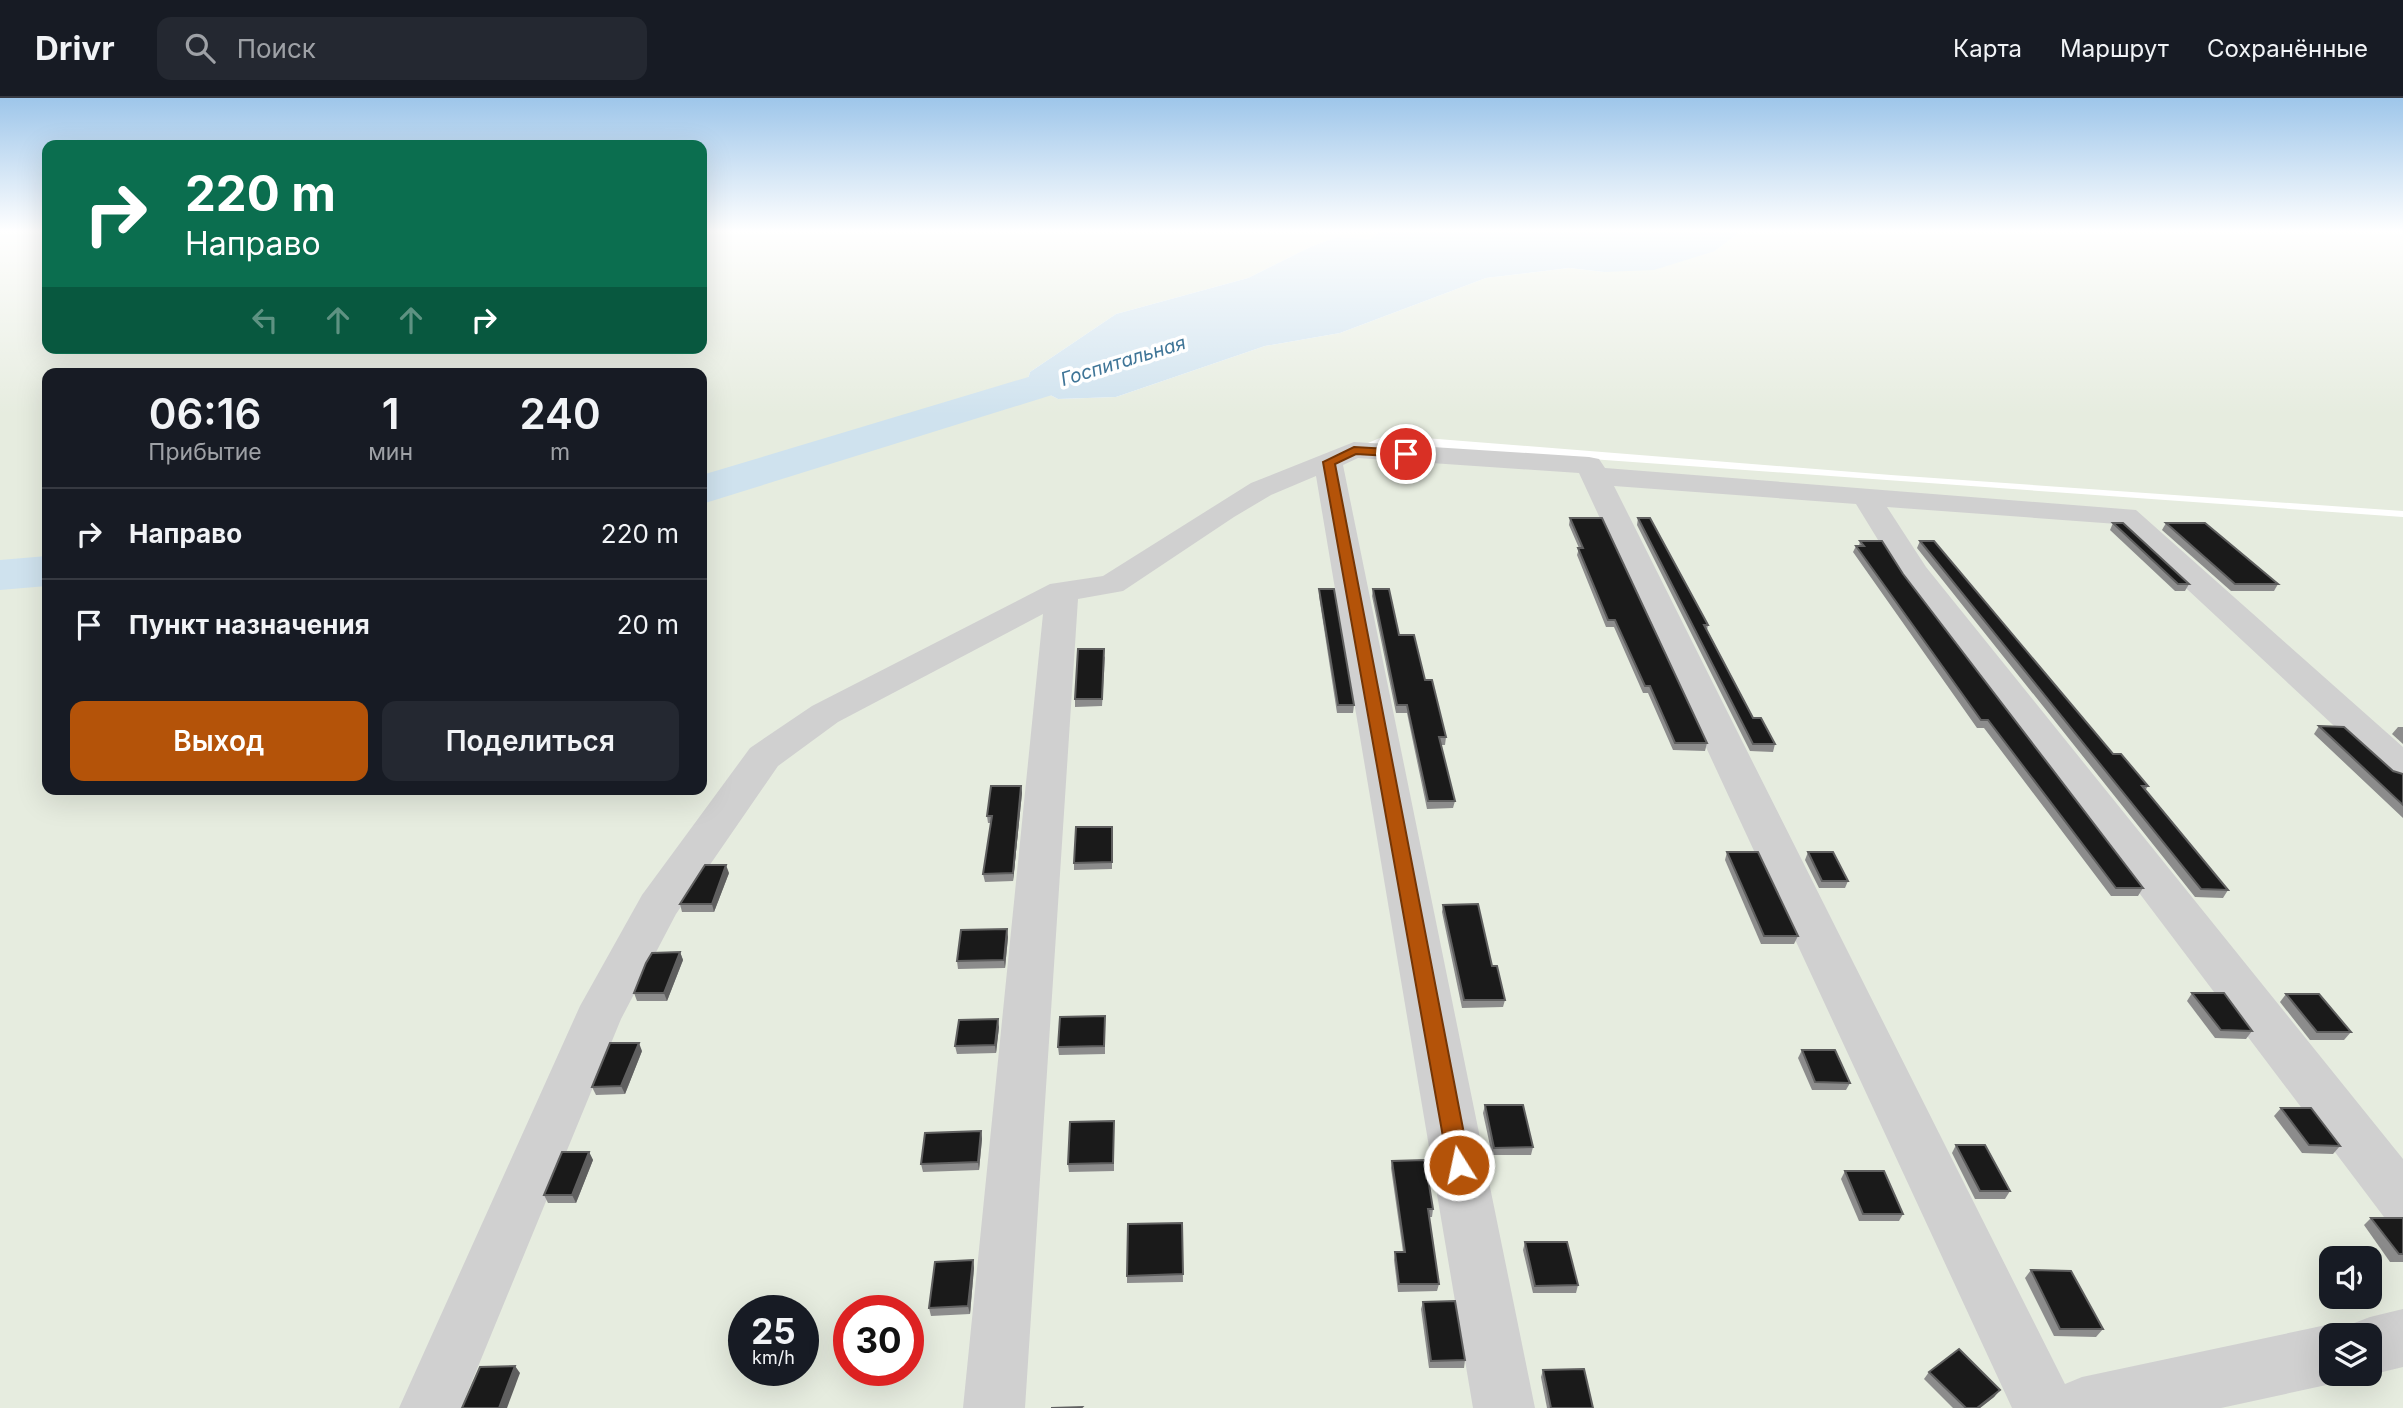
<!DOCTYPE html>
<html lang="ru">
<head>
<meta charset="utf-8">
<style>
  :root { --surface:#171b24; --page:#242831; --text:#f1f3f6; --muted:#9ea1a6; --line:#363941; --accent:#b45309 }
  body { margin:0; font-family:Inter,sans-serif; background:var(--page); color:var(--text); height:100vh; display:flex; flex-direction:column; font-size:26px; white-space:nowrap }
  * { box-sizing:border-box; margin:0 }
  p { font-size:23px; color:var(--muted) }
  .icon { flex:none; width:38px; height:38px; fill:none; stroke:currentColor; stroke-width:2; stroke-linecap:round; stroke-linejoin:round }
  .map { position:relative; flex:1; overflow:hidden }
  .sheet { position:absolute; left:42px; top:270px; width:665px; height:427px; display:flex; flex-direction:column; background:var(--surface); border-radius:14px; box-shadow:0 7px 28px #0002 }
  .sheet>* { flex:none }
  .guide { position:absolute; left:42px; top:42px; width:665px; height:214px; border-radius:14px; box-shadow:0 7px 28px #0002; background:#0b6e4f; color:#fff; overflow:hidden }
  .fabs { position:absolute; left:2319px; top:1148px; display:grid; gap:14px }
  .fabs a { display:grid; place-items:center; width:63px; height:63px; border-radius:14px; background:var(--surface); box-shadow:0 7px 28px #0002; font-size:35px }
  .speed { position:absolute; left:728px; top:1197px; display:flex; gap:14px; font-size:35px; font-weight:700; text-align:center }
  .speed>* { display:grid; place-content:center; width:91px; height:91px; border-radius:50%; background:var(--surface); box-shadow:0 7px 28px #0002; line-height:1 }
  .speed small { font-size:18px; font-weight:400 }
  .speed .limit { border:10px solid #d22; background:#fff; color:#111 }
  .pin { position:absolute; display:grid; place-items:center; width:60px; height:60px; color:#fff; margin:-30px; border:4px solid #fff; border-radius:50%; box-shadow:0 2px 7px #0007 }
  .me { position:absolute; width:77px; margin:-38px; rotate:350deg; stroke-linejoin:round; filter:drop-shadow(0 0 5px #0008) }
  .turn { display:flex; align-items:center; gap:24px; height:147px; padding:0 28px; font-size:32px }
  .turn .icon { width:91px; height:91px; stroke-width:2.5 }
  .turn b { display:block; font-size:49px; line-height:60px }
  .lanes { display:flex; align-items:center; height:66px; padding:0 28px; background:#0003; justify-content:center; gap:35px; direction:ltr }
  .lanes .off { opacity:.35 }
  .eta { display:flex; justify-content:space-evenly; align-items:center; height:119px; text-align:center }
  .eta b { font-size:42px; font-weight:600; line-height:49px }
  .cta { display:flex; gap:14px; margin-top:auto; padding:14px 28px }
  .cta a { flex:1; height:80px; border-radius:14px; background:var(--accent); color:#fff; font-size:28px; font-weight:600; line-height:80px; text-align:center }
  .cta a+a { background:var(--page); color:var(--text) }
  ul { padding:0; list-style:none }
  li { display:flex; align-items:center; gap:21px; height:91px; padding:0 28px; border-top:2px solid var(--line) }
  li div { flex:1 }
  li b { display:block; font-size:26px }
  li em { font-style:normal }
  header { display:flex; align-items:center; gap:42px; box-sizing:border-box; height:98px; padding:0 35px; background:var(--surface); border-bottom:2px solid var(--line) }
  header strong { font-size:33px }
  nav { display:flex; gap:38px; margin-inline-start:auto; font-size:24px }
  .search { width:490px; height:63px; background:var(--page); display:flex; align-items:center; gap:18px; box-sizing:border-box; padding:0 24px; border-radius:14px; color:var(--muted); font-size:26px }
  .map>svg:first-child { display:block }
</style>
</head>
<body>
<header>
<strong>Drivr</strong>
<div class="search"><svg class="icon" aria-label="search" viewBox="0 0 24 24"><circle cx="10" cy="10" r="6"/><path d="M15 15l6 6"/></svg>Поиск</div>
<nav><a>Карта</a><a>Маршрут</a><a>Сохранённые</a></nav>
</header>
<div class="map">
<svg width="2403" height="1310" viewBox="0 0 2403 1310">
  <rect width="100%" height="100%" fill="#fff"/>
  <!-- green -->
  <path fill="#e6ecdf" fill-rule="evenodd" d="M0 134H47V250H702V134H1380L1370 141 1337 139 1310 149 1248 180 1116 216 1030 274 1027 285 1058 301 1116 299 1265 248 1340 235 1486 180 1569 170 1604 174 1715 153 1740 134H2403V413L1891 377 1387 337 1368 345 2403 419V1310H0ZM47 275H702V691H47ZM2331 1160H2370V1199H2331ZM744 1213H803V1272H744ZM849 1213H908V1272H849ZM2331 1237H2370V1276H2331Z"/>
  <!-- water -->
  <path fill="#cfe2ee" d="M1380 134H1740L1715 153 1654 172 1604 174 1569 170 1486 180 1340 235 1265 248 1116 299 1058 301 1027 285 1030 274 1116 216 1248 180 1310 149 1337 139 1370 141Z"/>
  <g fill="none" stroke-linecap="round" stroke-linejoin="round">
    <!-- river -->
    <g fill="#cfe2ee" fill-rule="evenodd">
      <path d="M1115 253 1129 257 1134 265 1129 273 702 406V377Z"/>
      <path d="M47 458V488L0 492V462Z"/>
    </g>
    <!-- minor -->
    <path fill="#d0d0d0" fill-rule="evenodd" d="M1354 344 1589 359 1599 361 1605 370 2136 412 2403 649V682L2389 679 2117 426 1887 409 1926 469 2403 1061V1126L2384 1119 1902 481 1856 406 1614 388 2065 1286 2082 1279 2331 1226 2347 1233 2349 1227 2370 1219 2403 1211V1269L2370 1277 2366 1276H2370V1237H2331V1276H2353L2331 1286 2221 1310H2012L1579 375 1358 360 1343 367 1535 1310H1473L1316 378 1271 397 1234 419 1123 493 1078 501 1025 1310H963L1043 516 838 624 778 668 676 816 621 921 461 1310H399L580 908 642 797 750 650 812 608 1050 486 1103 478 1251 385Z"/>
  </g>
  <!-- wall -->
  <g fill="#8c8c8c">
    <path d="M1570 420 1707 645 1705 653 1673 652 1648 595H1643L1614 529H1606L1577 457 1579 450 1569 427Z"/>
    <path d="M1638 420 1708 527 1707 532 1753 620 1775 646 1773 654 1750 653 1637 427Z"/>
    <path d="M2113 425 2189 486 2185 493H2175L2110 432Z"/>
    <path d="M2166 425 2278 486 2274 493H2231L2162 432Z"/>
    <path d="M1860 443 1903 476 2143 790 2138 798H2111L1984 630H1977L1853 454 1856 448H1859Z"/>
    <path d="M1920 443 2113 656 2148 688 2145 693 2228 792 2223 800 2195 799 1917 450Z"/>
    <path d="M1319 491 1354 607 1353 615H1337L1319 498Z"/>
    <path d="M1373 491 1425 582 1446 639 1445 647H1441L1455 703 1453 710 1427 711 1407 615H1396L1372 498Z"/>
    <path d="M1105 558 1102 608 1075 609V601Z"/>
    <path d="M2319 628 2393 673 2403 676V720L2314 636Z"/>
    <path d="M2398 629H2403V646L2392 636Z"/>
    <path d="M1021 688 1022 695 1013 783 985 784 983 776 991 725H988L987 718Z"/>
    <path d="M1112 729V771L1074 772V765Z"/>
    <path d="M1727 754 1798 838 1794 846H1761L1725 762Z"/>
    <path d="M1808 754 1848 783 1845 790H1819L1805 762Z"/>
    <path d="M729 775 714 814H682L680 806Z"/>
    <path d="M1443 807 1492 868 1505 902 1503 909 1462 910 1442 814Z"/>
    <path d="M1008 839 1005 870 958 871 957 863Z"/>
    <path d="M680 854 683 862 667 903H637L634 895Z"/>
    <path d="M2192 895 2252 933 2246 941 2215 940 2187 903Z"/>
    <path d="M2286 896 2351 934 2344 942H2310L2280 904Z"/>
    <path d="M1105 918V956L1059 957 1058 949Z"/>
    <path d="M999 929 996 955 957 956 955 948Z"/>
    <path d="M1802 952 1850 985 1846 992H1812L1798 960Z"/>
    <path d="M642 953 625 996 596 997 592 989Z"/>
    <path d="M1485 1007 1533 1049 1531 1057H1492L1483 1015Z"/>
    <path d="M2281 1010 2340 1048 2333 1056 2302 1055 2274 1018Z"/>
    <path d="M1114 1023V1073L1069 1074 1068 1066Z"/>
    <path d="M981 1033 982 1041 979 1072 923 1074 921 1066Z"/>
    <path d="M1956 1047 2010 1093 2005 1101H1975L1952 1055Z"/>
    <path d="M589 1054 593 1062 576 1105H548L544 1097Z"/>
    <path d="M1392 1063 1433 1111 1432 1119H1429L1439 1186 1437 1193 1398 1194 1394 1162 1395 1154H1403L1391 1070Z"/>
    <path d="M1845 1073 1903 1116 1899 1123H1859L1841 1081Z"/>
    <path d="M2371 1120H2403V1164H2390L2364 1127Z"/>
    <path d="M1182 1125 1183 1184 1127 1185V1178Z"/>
    <path d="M1525 1144 1578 1187 1576 1195H1533L1523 1152Z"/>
    <path d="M973 1162 974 1170 970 1216 931 1218 929 1210Z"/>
    <path d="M2031 1172 2103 1231 2096 1239 2054 1238 2025 1180Z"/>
    <path d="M1423 1204 1465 1262 1464 1270H1429L1421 1211Z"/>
    <path d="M1543 1272 1593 1310H1547L1541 1279Z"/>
    <path d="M1929 1274 2000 1292 1994 1299 1980 1310H1953L1924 1281Z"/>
  </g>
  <!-- shaded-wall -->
  <g fill="#5f5f5f">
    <path d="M1021 688 1022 695 1013 783V775Z"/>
    <path d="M726 767 729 775 714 814 712 806Z"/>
    <path d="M1007 831 1008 839 1005 870 1004 862Z"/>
    <path d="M680 854 683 862 667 903 664 895Z"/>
    <path d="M998 921 999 929 996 955 995 947Z"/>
    <path d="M639 945 642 953 625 996 621 988Z"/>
    <path d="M981 1033 982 1041 979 1072 978 1064Z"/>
    <path d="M589 1054 593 1062 576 1105 572 1097Z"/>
    <path d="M973 1162 974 1170 970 1216 968 1208Z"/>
    <path d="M515 1268 520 1275 507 1310H499Z"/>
    <path d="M2000 1292 1994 1299 1980 1310H1977Z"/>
  </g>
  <!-- building -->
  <g fill="#1a1a1a" stroke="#5f5f5f" stroke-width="2">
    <path d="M1570 420H1602L1707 645H1675L1650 588H1645L1615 522H1608L1578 450H1583Z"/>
    <path d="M1638 420H1650L1708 527H1704L1753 620H1761L1775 646H1753Z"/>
    <path d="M2113 425H2123L2189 486H2178Z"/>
    <path d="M2166 425H2205L2278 486H2235Z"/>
    <path d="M1860 443H1882L1903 476 2143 790H2116L1988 622H1981L1856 448H1864Z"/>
    <path d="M1920 443H1934L2113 656H2121L2148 688H2142L2228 792 2201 791Z"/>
    <path d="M1319 491H1334L1354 607H1338Z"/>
    <path d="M1373 491H1389L1399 537H1414L1425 582H1432L1446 639H1439L1455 703H1428L1407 607H1397Z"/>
    <path d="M1078 551H1104L1102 601H1075Z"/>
    <path d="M2319 628 2344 629 2393 673 2403 676V707Z"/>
    <path d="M991 688H1021L1013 775 983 776 992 718H987Z"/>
    <path d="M1076 729H1112V764L1074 765Z"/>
    <path d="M1727 754H1758L1798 838H1764Z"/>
    <path d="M1808 754H1833L1848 783H1822Z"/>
    <path d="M705 767H726L712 806H680Z"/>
    <path d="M1478 806 1492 868H1497L1505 902H1464L1443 807Z"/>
    <path d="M1007 831 1004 862 957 863 961 832Z"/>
    <path d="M680 854 664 895H634L646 865 652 855Z"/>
    <path d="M2192 895H2224L2252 933 2221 932Z"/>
    <path d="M2286 896H2319L2351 934H2317Z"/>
    <path d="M1105 918 1104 948 1058 949 1060 919Z"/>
    <path d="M998 921 995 947 955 948 959 922Z"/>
    <path d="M610 945H639L621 988 592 989Z"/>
    <path d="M1802 952H1835L1850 985 1815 984Z"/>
    <path d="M1485 1007H1523L1533 1049 1494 1050Z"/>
    <path d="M2281 1010H2311L2340 1048 2309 1047Z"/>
    <path d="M1114 1023 1113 1065 1068 1066 1070 1024Z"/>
    <path d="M981 1033 978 1064 921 1066 925 1035Z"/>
    <path d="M1956 1047H1985L2010 1093H1980Z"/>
    <path d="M562 1054H589L572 1097H544Z"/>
    <path d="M1425 1062 1433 1111H1428L1439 1186H1399L1395 1154H1405L1392 1063Z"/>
    <path d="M1845 1073H1884L1903 1116H1863Z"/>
    <path d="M2371 1120H2403V1156H2399Z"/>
    <path d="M1182 1125 1183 1176 1127 1178 1128 1126Z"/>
    <path d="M1525 1144H1567L1578 1187 1535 1188Z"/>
    <path d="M973 1162 968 1208 929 1210 935 1164Z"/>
    <path d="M2031 1172 2071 1173 2103 1231H2060Z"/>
    <path d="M1455 1203 1465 1262 1431 1263 1423 1204Z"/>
    <path d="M1959 1251 2000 1292 1977 1310H1966L1929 1274Z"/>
    <path d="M515 1268 499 1310H462L480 1269Z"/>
    <path d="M1584 1271 1593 1310H1551L1543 1272Z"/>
    <path d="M1082 1309 1081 1310H1051Z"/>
  </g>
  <!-- sky -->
  <linearGradient id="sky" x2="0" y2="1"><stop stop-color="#9ec6ea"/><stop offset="0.42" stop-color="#fff"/><stop offset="1" stop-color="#fff" stop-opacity="0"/></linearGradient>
  <rect width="2403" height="317" fill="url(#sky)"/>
  <!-- route -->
  <path fill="#b45309" stroke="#753606" stroke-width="2" d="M1354 349 1406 352 1412 356 1406 359 1356 356 1335 366 1470 1067 1467 1074 1459 1076 1451 1074 1448 1067 1323 364Z"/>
  <g text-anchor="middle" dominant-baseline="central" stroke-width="7" stroke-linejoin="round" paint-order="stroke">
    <!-- far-water labels -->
    <g font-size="19" font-style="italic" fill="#3f7597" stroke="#fff">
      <text transform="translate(1123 263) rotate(-17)">Госпитальная</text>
    </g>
  </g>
</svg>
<div class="fabs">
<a><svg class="icon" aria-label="sound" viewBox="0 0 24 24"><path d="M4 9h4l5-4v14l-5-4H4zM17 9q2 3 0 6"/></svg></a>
<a><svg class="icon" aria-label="layers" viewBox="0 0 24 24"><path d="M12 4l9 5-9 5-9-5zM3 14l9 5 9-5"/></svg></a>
</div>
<div class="speed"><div>25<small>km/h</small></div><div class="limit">30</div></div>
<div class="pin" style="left:1406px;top:356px;background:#d93025"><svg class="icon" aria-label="arrive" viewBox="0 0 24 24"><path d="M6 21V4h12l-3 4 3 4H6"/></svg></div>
<svg class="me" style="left:1459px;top:1067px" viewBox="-20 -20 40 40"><circle r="17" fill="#b45309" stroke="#fff" stroke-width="3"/><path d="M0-11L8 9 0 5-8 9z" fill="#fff"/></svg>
<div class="guide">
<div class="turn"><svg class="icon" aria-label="right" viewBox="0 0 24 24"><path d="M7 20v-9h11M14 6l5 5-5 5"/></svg><div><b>220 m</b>Направо</div></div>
<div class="lanes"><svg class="icon off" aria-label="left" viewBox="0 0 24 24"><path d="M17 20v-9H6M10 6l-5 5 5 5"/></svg><svg class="icon off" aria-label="ahead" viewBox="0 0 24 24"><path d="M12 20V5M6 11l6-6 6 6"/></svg><svg class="icon off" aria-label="ahead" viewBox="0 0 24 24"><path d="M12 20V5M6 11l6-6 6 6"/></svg><svg class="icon" aria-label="right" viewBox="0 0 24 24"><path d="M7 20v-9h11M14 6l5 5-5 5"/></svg></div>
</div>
<section class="sheet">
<div class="eta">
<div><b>06:16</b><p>Прибытие</p></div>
<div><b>1</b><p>мин</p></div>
<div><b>240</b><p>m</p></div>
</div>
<ul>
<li><svg class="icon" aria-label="right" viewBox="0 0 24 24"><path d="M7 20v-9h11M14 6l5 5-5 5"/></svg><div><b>Направо</b></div><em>220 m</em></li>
<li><svg class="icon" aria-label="arrive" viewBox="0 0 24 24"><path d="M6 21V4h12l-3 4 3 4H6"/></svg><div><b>Пункт назначения</b></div><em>20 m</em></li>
</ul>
<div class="cta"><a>Выход</a><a>Поделиться</a></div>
</section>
</div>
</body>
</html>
